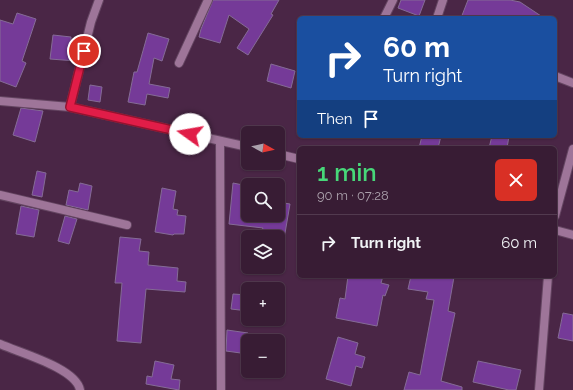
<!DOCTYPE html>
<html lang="en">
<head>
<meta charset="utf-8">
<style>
  :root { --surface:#381c34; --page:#3f253c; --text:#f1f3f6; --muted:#aba1ac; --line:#523a4f; --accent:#47d779 }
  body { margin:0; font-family:Raleway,sans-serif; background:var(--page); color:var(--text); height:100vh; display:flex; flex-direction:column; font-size:15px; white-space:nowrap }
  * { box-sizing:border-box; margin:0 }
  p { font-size:13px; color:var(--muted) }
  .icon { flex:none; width:22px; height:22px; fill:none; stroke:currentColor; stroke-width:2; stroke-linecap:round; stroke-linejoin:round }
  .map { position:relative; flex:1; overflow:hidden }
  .details { position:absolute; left:297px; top:146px; width:260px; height:132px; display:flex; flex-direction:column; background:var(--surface); border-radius:6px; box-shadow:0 1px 3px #0004,0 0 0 1px var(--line) }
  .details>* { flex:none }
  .guide { position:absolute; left:297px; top:16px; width:260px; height:122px; border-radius:6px; box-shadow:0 1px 3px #0004,0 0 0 1px var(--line); background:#1a4fa0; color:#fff; overflow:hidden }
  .needle { width:26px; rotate:98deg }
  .fabs { position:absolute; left:241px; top:126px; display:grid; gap:8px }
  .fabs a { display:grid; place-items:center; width:44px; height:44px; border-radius:6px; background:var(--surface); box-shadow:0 1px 3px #0004,0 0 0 1px var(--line); font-size:20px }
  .pin { position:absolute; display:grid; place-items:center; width:34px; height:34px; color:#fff; margin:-17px; border:2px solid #fff; border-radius:50%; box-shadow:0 1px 4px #0007 }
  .me { position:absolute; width:44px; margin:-22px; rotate:283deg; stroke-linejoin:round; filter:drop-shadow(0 0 3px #0008) }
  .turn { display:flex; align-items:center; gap:14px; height:84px; padding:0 20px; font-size:18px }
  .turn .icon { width:52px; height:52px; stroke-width:2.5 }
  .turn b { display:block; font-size:28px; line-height:34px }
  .then { display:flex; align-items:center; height:38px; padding:0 20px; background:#0003; gap:8px; font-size:15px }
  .round { display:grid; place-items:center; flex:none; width:42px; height:42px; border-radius:6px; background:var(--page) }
  .headline { display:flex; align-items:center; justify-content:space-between; height:68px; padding:0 20px }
  h1 { font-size:24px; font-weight:600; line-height:30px; color:var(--accent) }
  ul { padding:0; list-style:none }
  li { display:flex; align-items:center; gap:12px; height:56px; padding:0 20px; border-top:1px solid var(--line) }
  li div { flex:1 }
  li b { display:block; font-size:15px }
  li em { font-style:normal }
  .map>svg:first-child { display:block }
</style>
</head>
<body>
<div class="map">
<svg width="573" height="390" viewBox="0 0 573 390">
  <rect width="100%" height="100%" fill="#4a2646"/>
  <!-- building -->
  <g fill="#753a98" stroke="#856b96">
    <path d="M213 0H279L271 14 273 15 248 55 237 48 249 29 229 15 220 43 199 37 201 29Z"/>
    <path d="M401 0H425L419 16 398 8Z"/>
    <path d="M468 0H510L520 2 544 18H461Z"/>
    <path d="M17 13 36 19 22 61 26 63 16 87 0 81V20L13 24Z"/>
    <path d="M148 33 169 39 162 61 154 58 149 84 170 88 168 98 147 94 145 105 128 102 134 72H137Z"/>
    <path d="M53 35 71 37V45L79 46 76 61 50 59Z"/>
    <path d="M90 47 94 48 92 63 87 62Z"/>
    <path d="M271 64 295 71 291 88 267 81Z"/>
    <path d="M90 85 102 87 100 102 88 100Z"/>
    <path d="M21 108 43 111 35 142 13 135Z"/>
    <path d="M422 136H441L438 148H419Z"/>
    <path d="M492 136H509L507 148H489Z"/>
    <path d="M37 171 46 173 42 197 32 195Z"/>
    <path d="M80 183 92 186 88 210 66 205 69 190 78 192Z"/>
    <path d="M233 183 248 186 246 195 248 196V215H278V202L290 204 284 239 278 238V233L262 230 263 228 229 224Z"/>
    <path d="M162 188 176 191 173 209 178 210 177 215 186 216 184 234H174L173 235 155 232Z"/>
    <path d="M21 206 39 210 34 237 16 234Z"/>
    <path d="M65 216 77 219 69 244 58 241Z"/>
    <path d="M120 237 141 239 139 251 149 252 148 265 178 268 177 281 186 282 185 292 146 289 141 343 117 341 122 283H115Z"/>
    <path d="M348 276H383L381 283 389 285 385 296 383 295 377 326 336 318 340 298 345 299Z"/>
    <path d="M411 276 454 277 448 311 455 313 441 381 462 387V390H404L409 372 420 375 434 300 426 299 428 292 408 289Z"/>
    <path d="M233 294 248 295V311L231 309Z"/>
    <path d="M563 313 573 315V341L558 338Z"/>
    <path d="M227 330 248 333V354L226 351Z"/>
    <path d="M338 337 358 343 355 354 365 357 362 368 356 366 351 386 326 379Z"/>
    <path d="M155 361 174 365 171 379 180 380 179 390 146 384 147 376 152 377Z"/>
    <path d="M478 361 521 370 516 390H509L473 382Z"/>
  </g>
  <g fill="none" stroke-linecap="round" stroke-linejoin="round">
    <!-- street casing -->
    <g stroke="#644561" stroke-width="10">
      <g id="street">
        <path d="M384 18 393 0"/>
        <path d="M437 18 443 0"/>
        <path d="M179 63 208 0"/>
        <path d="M555 76 573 83"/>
        <path d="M0 101 70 107 248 147"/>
        <path d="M70 107 91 22 99 0"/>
        <path d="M220 141 221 390"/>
        <path d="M278 154 299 159"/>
        <path d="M0 195 127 225"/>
        <path d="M555 216 573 149"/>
        <path d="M555 230 573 235"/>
        <path d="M0 344C20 353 76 368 80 390"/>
        <path d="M539 390 548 276"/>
      </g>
    </g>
    <!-- street -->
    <use href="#street" stroke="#9e7599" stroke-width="8"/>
  </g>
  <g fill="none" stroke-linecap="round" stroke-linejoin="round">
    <!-- route casing -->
    <g stroke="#92132f" stroke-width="10">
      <path id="route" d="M84 51 70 107 190 134"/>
    </g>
    <!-- route -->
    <use href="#route" stroke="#e11d48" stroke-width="7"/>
  </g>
</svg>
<div class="fabs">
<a><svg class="needle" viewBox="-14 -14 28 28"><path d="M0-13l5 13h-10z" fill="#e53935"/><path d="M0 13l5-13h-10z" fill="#aba1ac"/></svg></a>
<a><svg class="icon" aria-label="search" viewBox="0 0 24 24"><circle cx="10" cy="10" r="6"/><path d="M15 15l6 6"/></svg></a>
<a><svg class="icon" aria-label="layers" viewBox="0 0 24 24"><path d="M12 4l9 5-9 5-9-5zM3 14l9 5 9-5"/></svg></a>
<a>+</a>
<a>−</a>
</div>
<div class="pin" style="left:84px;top:51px;background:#d93025"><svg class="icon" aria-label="arrive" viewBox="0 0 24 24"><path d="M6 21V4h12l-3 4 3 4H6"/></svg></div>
<svg class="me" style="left:190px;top:134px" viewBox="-20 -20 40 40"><circle r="19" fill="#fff"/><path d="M0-13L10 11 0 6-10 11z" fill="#e11d48"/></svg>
<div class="guide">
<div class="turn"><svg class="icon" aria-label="right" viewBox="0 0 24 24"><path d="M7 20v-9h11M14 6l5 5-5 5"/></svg><div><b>60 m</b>Turn right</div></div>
<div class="then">Then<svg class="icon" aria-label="arrive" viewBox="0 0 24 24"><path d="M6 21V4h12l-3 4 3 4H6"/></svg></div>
</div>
<section class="details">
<div class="headline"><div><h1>1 min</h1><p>90 m · 07:28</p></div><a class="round" style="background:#d93025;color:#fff"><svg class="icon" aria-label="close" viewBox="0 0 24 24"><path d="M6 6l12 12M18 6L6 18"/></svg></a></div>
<ul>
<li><svg class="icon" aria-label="right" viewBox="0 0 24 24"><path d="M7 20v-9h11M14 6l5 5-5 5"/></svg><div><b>Turn right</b></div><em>60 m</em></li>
</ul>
</section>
</div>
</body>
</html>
